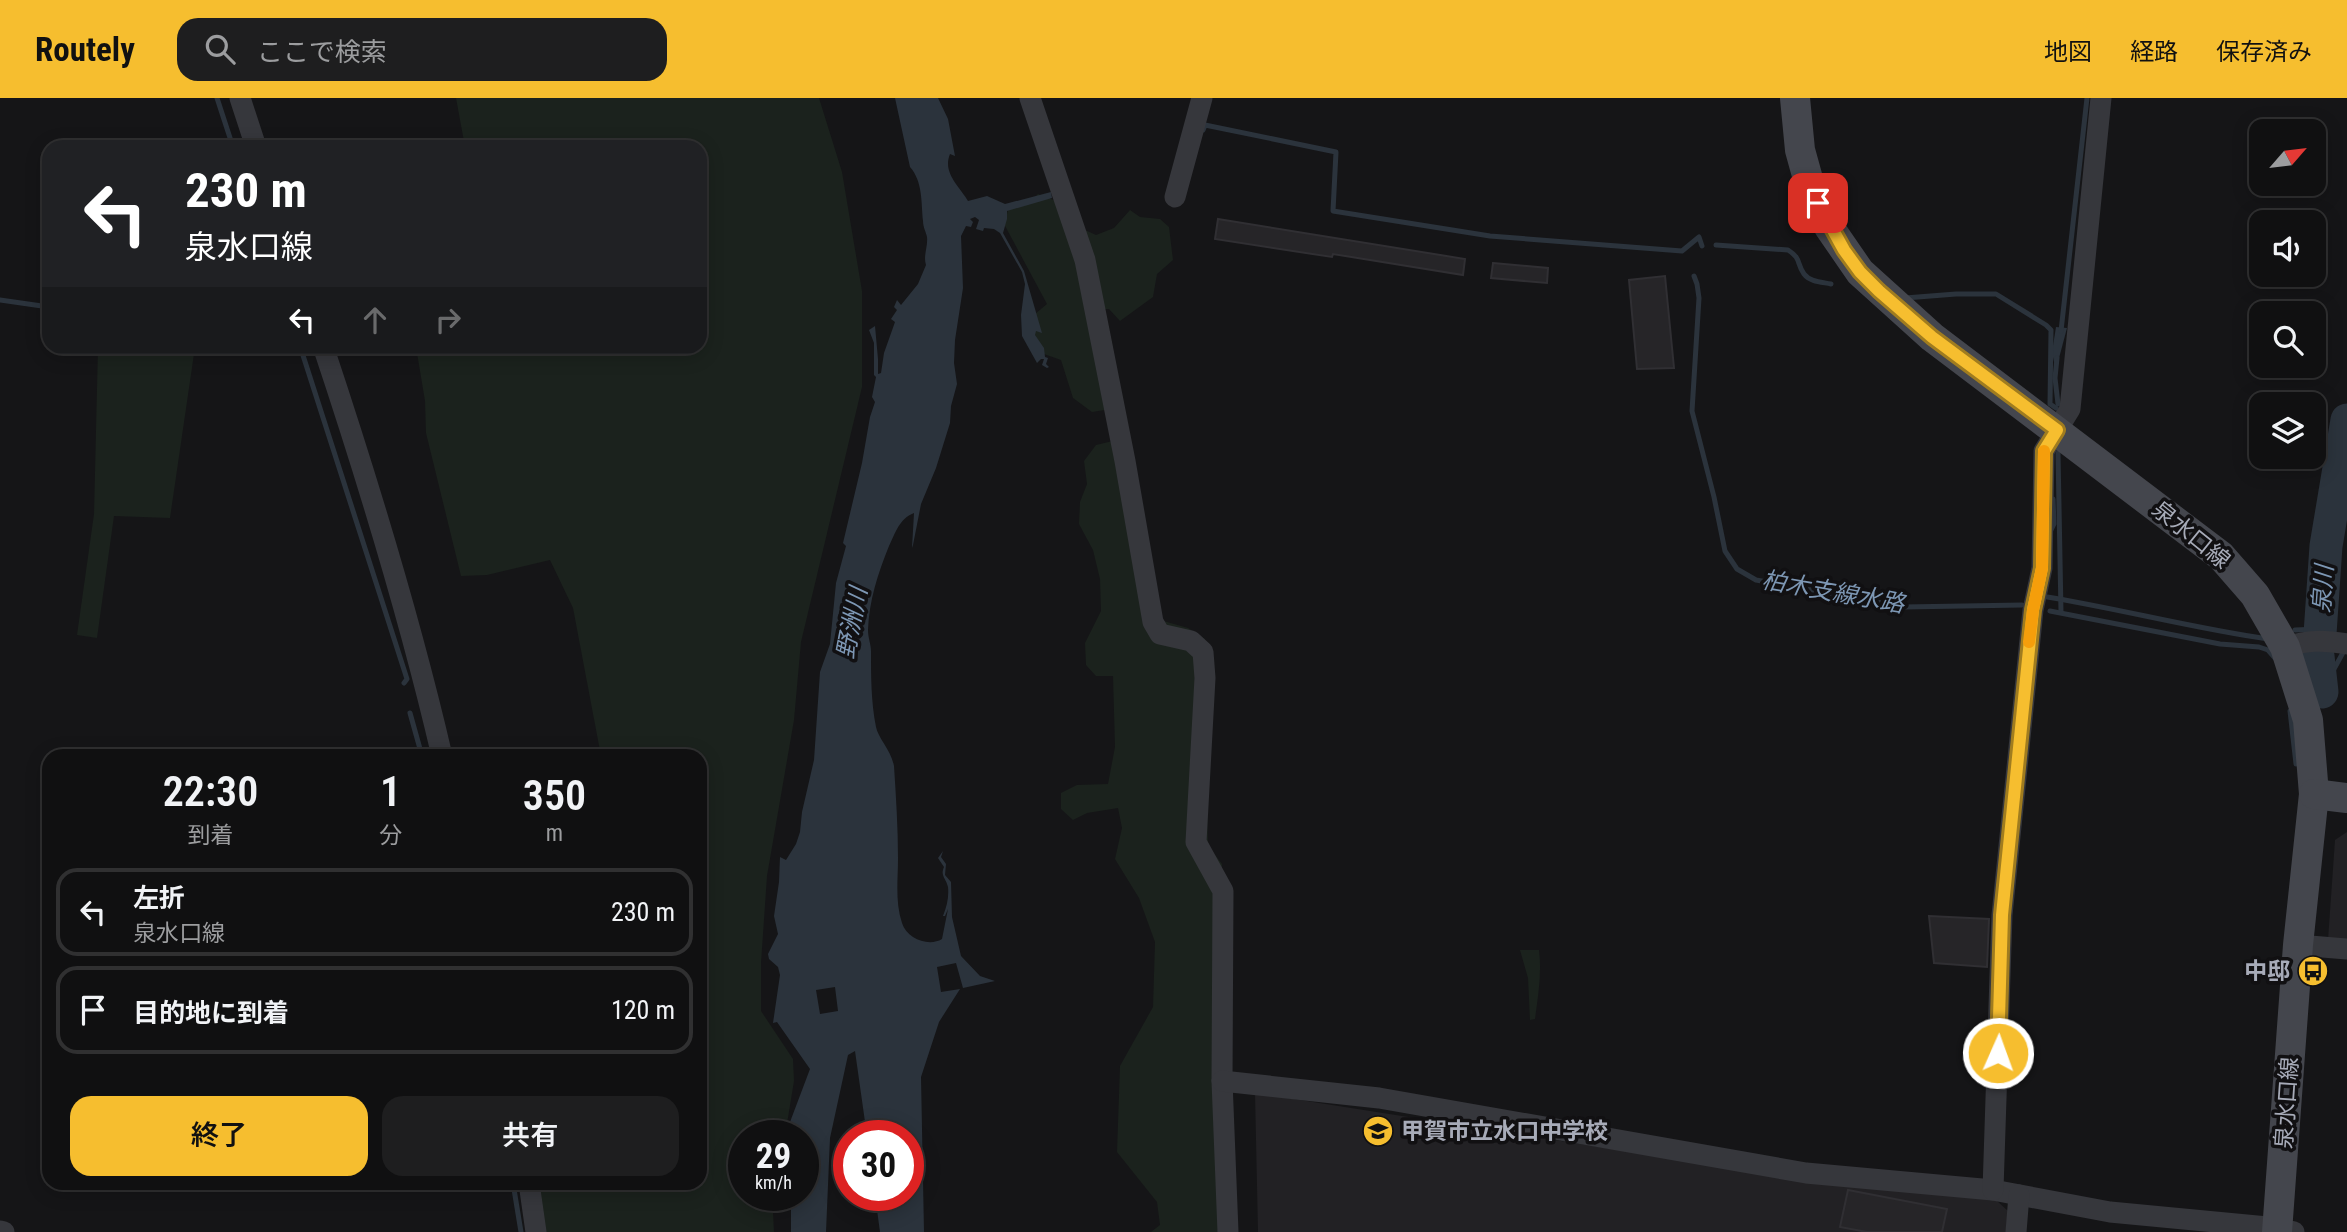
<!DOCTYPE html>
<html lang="ja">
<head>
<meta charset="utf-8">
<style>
  :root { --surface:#101011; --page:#1e1e1f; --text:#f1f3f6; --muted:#9c9d9f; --line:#303031; --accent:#f6be2f }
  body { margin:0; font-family:"Roboto Condensed","Noto Sans JP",sans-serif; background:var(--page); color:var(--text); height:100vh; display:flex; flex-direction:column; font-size:26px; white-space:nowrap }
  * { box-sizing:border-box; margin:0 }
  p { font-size:23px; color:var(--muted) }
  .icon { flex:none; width:38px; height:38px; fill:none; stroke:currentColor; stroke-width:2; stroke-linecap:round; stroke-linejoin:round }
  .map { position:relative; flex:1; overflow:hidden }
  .panel { position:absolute; left:42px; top:651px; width:665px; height:441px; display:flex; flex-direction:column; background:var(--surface); border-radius:21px; box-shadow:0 4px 18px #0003,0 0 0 2px var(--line) }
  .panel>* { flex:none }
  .banner { position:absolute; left:42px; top:42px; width:665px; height:214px; border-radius:21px; box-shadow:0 4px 18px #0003,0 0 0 2px var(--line); background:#202124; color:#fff; overflow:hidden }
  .needle { width:46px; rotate:62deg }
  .tools { position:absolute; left:2249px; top:21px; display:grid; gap:14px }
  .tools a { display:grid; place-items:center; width:77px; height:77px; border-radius:14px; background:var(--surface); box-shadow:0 4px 18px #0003,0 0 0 2px var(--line); font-size:35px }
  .speed { position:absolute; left:728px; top:1022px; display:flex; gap:14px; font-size:35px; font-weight:700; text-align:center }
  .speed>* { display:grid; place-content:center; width:91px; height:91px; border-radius:50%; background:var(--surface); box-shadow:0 4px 18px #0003,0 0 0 2px var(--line); line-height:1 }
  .speed small { font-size:18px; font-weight:400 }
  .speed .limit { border:10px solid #d22; background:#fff; color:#111 }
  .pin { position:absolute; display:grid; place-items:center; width:60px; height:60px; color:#fff; margin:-30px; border-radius:14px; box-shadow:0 4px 10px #0006 }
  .me { position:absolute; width:77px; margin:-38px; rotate:2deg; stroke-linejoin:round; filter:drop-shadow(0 0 5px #0008) }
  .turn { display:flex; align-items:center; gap:24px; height:147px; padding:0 28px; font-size:32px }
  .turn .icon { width:91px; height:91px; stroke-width:2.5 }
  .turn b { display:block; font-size:49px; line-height:60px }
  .lanes { display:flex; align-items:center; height:66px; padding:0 28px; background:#0003; justify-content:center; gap:35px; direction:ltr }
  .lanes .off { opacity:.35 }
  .eta { display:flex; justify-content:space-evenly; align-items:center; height:119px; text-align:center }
  .eta b { font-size:42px; font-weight:600; line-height:49px }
  .primary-button { display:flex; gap:14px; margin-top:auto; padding:14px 28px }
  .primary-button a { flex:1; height:80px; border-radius:21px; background:var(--accent); color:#111; font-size:28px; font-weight:600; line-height:80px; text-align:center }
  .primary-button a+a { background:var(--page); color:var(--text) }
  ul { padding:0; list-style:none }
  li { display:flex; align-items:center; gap:21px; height:88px; margin:0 14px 10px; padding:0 14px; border:4px solid var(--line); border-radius:21px }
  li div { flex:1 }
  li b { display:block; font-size:26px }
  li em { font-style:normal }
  header { display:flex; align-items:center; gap:42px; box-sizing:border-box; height:98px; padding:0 35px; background:var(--accent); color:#111 }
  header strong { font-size:33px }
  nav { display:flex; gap:38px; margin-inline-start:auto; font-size:24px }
  .search { width:490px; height:63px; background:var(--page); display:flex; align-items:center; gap:18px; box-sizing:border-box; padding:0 24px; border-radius:21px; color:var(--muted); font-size:26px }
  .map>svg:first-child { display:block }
</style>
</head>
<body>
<header>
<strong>Routely</strong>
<div class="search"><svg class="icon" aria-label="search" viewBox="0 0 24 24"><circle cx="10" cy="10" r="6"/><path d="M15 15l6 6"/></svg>ここで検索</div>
<nav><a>地図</a><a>経路</a><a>保存済み</a></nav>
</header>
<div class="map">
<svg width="2347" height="1134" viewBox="0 0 2347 1134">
  <rect width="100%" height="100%" fill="#151517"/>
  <!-- built -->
  <g fill="#222124">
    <path d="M2347 734V843L2328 842 2335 742Z"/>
    <path d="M1255 995 1836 1086 1996 1102 2008 1113 2006 1134H1258Z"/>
  </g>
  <!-- green -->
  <g fill="#1b221d">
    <path d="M456 0H819L842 74 862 193V289L801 544 794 622 767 778 761 865V913L793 961 794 983 785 1038H744V1097H775L773 1114 774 1134H546L538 1085H700V658H601L573 510 550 462 487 477 461 478 426 335 425 303 416 249 700 248V49H465Z"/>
    <path d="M1038 96 1064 106 1072 126 1096 137 1114 130 1130 112 1140 119 1160 121 1169 129 1173 162 1157 176 1153 199 1120 223 1109 211H1102L1111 311 1092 314 1073 300 1061 262 1041 255 1029 221 1047 206 1004 126 1009 109 1029 105Z"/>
    <path d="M98 249H195L170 420 114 418 97 540 77 537 94 416Z"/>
    <path d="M1113 343 1153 520 1188 530 1205 541 1198 703 1207 709 1208 748 1222 766 1219 839 1232 1134H1151L1160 1127 1157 1104 1117 1054 1120 968 1153 909 1155 844 1139 800 1115 761 1122 730 1118 710 1087 715 1073 722 1061 711V695L1077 687 1108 686 1115 649 1113 578H1096L1086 567 1085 545 1101 513 1100 481 1093 452 1079 426 1080 404 1087 386 1084 363 1096 347Z"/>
    <path d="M1520 852H1539C1542 876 1538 898 1535 921L1530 922 1528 880Z"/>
  </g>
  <!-- water -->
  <g fill="#2b333c" fill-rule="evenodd">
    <path d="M895 0H938L948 21 955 58 950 56C942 75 960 89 968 103L987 98 1005 106 1051 94 1052 100 1007 113V121L1003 135 1024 173 1042 235 1036 233 1035 237 1044 250 1045 259 1048 260 1046 266 1049 269 1047 270 1042 267 1044 261H1041L1037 265 1022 238 1021 217 1025 186 1022 174 1000 135 994 131 984 130 983 133 976 131 979 122 975 119 970 121 973 124 971 129 966 128 961 138 963 190 955 242 954 265 957 286 951 308 950 325 936 370 921 406 913 447 912 450 914 415C899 421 896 434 889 448 878 475 869 503 868 532 868 540 871 546 871 553 871 578 871 604 876 629 878 640 891 652 894 668 896 699 898 730 898 761 898 782 895 804 902 825 907 841 929 849 942 841L948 811 945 818H943C947 808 949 799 948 789 946 780 940 778 944 769L938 760 943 753 941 759 946 766 945 777 951 784 952 819 961 858 980 878 995 883 963 890 956 865 937 869 941 894 960 891 939 924 921 979 924 1134H880L875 1097H908V1038H867L855 953 848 957 830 1040 826 1134H791V1097H803V1038H791L790 1024 810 971 777 924 773 925 780 877 778 869 769 861 768 856 778 836 774 818 779 784 780 759 786 762 796 746 800 734 802 714 814 662 820 574 830 546 836 485 846 448 843 445 862 365 870 319 875 304 872 299 876 279 874 277V245L869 232 875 228 878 261V276L881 275 884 255 895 224 891 221 897 212 894 209 897 202 901 207 918 186 926 167C923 158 928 149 927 139 926 134 923 129 923 123 921 104 923 84 910 69ZM835 889 838 913 820 916 816 892Z"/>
    <path d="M2056 229 2067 230 2058 264H2054L2052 254Z"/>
  </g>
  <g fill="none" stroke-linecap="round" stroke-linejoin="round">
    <!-- stream -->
    <g stroke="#2b333c" stroke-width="5">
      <path d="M217 0 233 49"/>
      <path d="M1203 32 1205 27 1336 54 1333 113 1490 138 1682 153 1699 139 1702 148"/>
      <path d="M1716 147 1788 152C1802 161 1796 165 1804 176 1810 184 1822 184 1831 186"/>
      <path d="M1694 178 1697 186 1699 200 1692 313 1714 399 1725 453 1737 471 1756 482 1904 509 2022 507"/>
      <path d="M1905 200 1956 196H1996L2046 227 2051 232 2050 306 2056 310"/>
      <path d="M0 202 49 209"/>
      <path d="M2061 233 2087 0"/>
      <path d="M300 248 407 581 404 585"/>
      <path d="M2057 260 2055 280 2058 306"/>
      <path d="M2058 355 2061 514"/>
      <path d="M2051 432 2054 426 2053 401"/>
      <path d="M2041 498C2117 510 2191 530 2268 541"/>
      <path d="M2050 513 2220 546 2259 549 2268 552 2275 560"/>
      <path d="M2295 532 2320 531"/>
      <path d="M2317 582H2328L2345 551"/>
      <path d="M2290 613 2296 666"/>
      <path d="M410 615 422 658"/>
      <path d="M513 1085 521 1134"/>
    </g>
    <!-- river -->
    <g stroke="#2b333c" stroke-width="33">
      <path d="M2320 536 2326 448 2347 322"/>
      <path d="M2318 558 2322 594"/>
    </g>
  </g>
  <!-- building -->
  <g fill="#262528" stroke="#302f33" stroke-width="2">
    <path d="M1218 121 1465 161 1463 177 1333 156 1332 159 1215 141Z"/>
    <path d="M1493 165 1548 170 1547 185 1491 180Z"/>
    <path d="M1665 178 1674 270 1637 271 1629 182Z"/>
    <path d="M1929 818 1989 821 1987 869 1934 865Z"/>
    <path d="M1848 1092 1947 1111 1942 1134H1867L1840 1129Z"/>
  </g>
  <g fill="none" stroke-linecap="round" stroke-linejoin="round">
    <!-- street -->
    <g stroke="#36373c" stroke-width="21">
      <path d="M240 0 256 49"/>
      <path d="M1030 0 1085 162 1125 363 1153 524 1160 536 1191 543 1203 554 1205 580 1196 744 1223 793 1222 983 1228 1134"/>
      <path d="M1175 99 1202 0"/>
      <path d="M323 248C368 383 410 520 442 658"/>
      <path d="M2285 549C2307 542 2324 542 2347 546"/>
      <path d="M2298 847 2347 851"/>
      <path d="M1222 983 1379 1000 1806 1075 1993 1092 2110 1114 2278 1130 2294 1134"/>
      <path d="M529 1085 536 1134"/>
      <path d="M1993 1092 2002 817 2033 512 2042 470 2044 353 2070 311 2101 0"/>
      <path d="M0 1133 4 1134"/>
      <path d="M2016 1134 2019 1097"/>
    </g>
    <!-- secondary -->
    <g stroke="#44464d" stroke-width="30">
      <path d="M1795 0 1800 52 1808 81 1829 129 1860 174 1932 239 2221 458 2255 497 2285 549 2308 622 2314 696 2298 847 2277 1134"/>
      <path d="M2314 696 2347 700"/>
    </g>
  </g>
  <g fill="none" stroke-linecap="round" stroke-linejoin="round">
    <!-- route casing -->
    <g stroke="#a07c1f" stroke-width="18">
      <path id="route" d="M1818 105 1844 152 1860 174 1879 193 1932 239 2057 332 2044 353 2042 470 2033 512 2002 817 1998 955"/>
    </g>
    <!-- route -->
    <use href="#route" stroke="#f6be2f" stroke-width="12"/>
    <!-- slow -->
    <path stroke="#f59e0b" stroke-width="12" d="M2029 544 2033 512 2042 470 2044 353"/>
  </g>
  <!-- icons -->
  <defs>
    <g id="bus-disc" transform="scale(1.575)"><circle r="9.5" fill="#f6be2f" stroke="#111012"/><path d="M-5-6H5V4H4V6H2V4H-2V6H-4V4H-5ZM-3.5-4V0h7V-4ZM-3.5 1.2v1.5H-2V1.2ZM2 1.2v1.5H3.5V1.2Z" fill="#111"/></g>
    <g id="school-disc" transform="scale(1.575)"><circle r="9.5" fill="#f6be2f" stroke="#111012"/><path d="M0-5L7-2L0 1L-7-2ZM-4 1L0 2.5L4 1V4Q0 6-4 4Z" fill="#111"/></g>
  </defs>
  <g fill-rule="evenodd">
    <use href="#bus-disc" x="2313" y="873"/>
    <use href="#school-disc" x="1378" y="1033"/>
  </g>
  <g text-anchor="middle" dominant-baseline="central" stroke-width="7" stroke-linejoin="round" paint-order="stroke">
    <!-- street labels -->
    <g font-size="23" fill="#a7abb8" stroke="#111012">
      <text transform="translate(2191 437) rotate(39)">泉水口線</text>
      <text transform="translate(2287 1005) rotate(-86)">泉水口線</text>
    </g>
    <!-- poi labels -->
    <g font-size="23" font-weight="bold" fill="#a7abb8" stroke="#111012" text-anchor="end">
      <text x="2290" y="873">中邸</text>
      <text x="1401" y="1033" text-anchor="start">甲賀市立水口中学校</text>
    </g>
    <!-- water labels -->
    <g font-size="24" font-style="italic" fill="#7d97b4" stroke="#111012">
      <text transform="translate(2323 491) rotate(-86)">泉川</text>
      <text transform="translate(1833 494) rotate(10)">柏木支線水路</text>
      <text transform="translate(852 525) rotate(-79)">野洲川</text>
    </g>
  </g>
</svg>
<div class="tools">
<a><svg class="needle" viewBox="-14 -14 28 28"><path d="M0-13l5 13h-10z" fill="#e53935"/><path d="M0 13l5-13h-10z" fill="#9c9d9f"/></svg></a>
<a><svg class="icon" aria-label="sound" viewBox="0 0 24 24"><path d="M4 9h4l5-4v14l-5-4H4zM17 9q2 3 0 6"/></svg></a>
<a><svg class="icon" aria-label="search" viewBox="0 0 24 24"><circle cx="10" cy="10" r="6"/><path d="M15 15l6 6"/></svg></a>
<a><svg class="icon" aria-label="layers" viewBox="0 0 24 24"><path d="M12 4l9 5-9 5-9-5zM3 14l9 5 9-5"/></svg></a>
</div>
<div class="speed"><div>29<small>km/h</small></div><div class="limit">30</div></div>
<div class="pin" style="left:1818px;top:105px;background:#d93025"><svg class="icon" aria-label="arrive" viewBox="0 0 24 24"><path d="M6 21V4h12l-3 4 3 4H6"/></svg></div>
<svg class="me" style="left:1998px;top:955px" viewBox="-20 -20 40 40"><circle r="17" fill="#f6be2f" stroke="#fff" stroke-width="3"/><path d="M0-11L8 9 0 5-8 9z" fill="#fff"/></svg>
<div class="banner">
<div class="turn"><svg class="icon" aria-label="left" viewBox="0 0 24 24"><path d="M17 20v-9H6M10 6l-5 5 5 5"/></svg><div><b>230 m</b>泉水口線</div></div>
<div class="lanes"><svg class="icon" aria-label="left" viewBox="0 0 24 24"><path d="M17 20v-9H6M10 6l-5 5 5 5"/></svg><svg class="icon off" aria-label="ahead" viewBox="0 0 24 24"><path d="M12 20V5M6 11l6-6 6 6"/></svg><svg class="icon off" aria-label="right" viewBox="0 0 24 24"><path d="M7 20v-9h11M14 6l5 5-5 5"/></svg></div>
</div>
<section class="panel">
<div class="eta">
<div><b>22:30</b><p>到着</p></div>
<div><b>1</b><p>分</p></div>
<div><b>350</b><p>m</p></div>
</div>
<ul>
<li><svg class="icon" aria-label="left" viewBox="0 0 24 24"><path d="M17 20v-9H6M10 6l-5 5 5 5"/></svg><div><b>左折</b><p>泉水口線</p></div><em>230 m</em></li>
<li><svg class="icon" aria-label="arrive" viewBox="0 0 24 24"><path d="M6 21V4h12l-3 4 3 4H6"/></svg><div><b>目的地に到着</b></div><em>120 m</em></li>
</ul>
<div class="primary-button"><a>終了</a><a>共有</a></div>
</section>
</div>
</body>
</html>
